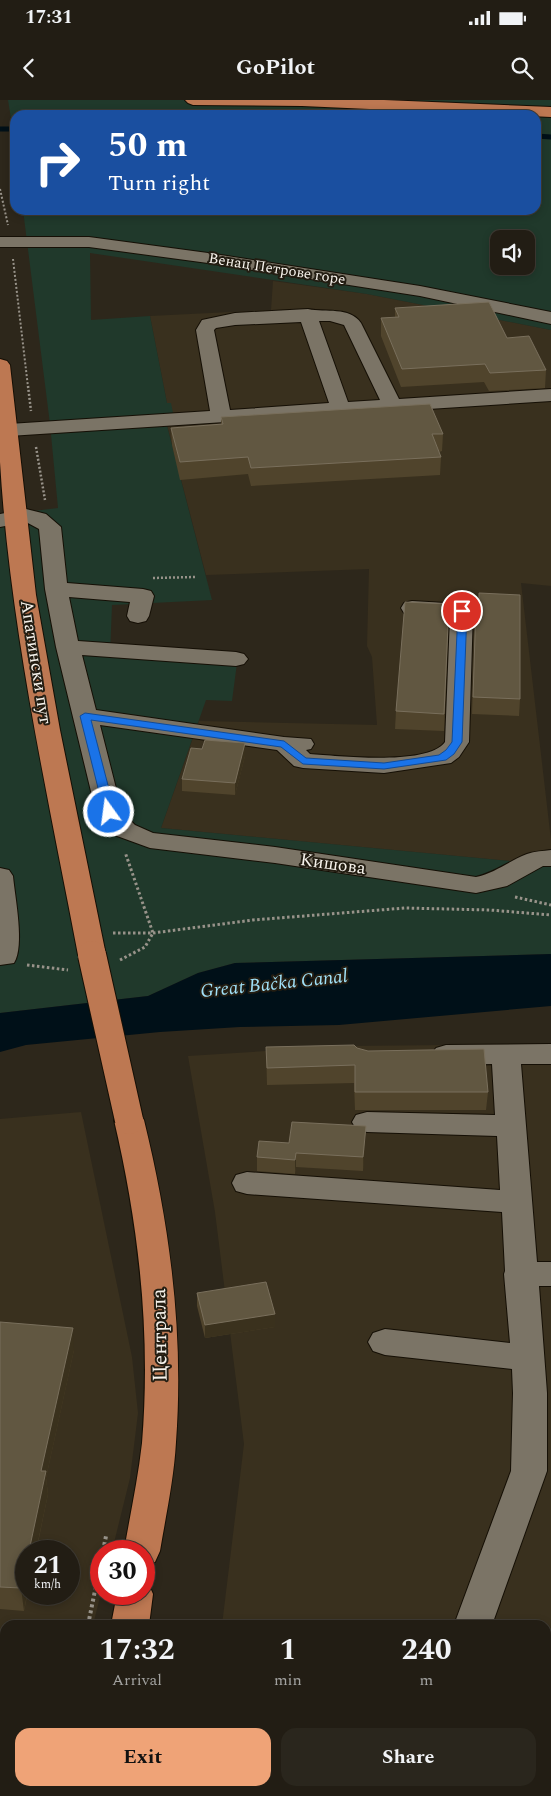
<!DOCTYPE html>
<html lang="en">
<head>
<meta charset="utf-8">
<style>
  :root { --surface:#221d14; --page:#2a261d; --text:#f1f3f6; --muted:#a2a2a0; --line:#3f3b34; --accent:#efa377 }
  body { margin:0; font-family:Spectral,serif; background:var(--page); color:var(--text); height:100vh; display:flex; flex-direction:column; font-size:19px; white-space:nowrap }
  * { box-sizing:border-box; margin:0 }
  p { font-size:16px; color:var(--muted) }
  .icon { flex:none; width:28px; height:28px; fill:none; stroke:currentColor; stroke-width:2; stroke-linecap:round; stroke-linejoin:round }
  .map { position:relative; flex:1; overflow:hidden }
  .panel { position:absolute; left:0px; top:1520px; width:551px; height:176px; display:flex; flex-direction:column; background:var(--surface); border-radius:15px 15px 0 0; box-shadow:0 2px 8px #0003,0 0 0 1px var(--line) }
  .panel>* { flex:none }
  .banner { position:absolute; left:10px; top:10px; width:531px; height:105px; border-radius:15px; box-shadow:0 2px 8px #0003,0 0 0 1px var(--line); background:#1a4fa0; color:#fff; overflow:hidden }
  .fabs { position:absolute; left:490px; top:130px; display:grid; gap:10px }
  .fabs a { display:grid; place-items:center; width:45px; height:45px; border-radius:10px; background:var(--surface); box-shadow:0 2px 8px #0003,0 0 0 1px var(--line); font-size:25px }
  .speed { position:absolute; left:15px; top:1440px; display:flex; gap:10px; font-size:25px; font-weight:700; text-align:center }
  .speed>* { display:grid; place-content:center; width:65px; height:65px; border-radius:50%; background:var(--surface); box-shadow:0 2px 8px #0003,0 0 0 1px var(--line); line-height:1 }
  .speed small { font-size:12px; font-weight:400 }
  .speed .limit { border:8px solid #d22; background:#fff; color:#111 }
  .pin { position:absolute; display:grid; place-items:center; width:42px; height:42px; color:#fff; margin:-21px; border:2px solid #fff; border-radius:50%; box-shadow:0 1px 5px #0007 }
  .me { position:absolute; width:55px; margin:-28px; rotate:346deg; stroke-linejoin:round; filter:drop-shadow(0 0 4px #0008) }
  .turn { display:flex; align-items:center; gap:18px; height:105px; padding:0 15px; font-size:22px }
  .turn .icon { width:65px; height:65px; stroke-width:2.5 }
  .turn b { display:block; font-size:35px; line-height:42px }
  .eta { display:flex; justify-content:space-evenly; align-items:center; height:85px; text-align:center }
  .eta b { font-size:30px; font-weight:700; line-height:35px }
  .cta { display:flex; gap:10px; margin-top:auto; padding:10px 15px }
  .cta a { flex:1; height:58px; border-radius:15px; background:var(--accent); color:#111; font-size:20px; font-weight:700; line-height:58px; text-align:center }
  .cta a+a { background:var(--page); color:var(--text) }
  .status { display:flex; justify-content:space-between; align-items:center; height:35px; padding:0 25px; background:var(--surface); direction:ltr }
  .status svg { height:14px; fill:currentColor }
  header { display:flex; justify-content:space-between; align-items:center; height:65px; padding:0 15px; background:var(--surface); font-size:22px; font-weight:700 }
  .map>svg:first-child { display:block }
</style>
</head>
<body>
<div class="status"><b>17:31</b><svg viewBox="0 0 49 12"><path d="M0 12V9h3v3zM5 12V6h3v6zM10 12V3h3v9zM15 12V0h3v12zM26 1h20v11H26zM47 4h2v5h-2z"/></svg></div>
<header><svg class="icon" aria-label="back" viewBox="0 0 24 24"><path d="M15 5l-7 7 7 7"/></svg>GoPilot<svg class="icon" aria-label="search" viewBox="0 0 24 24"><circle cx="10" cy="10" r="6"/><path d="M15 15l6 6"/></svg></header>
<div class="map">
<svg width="551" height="1696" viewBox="0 0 551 1696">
  <rect width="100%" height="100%" fill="#2d271b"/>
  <!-- built -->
  <g fill="#39301e" fill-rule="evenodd">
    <path d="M273 181 367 194 551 230V486L521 483 551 740V765L161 728 199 621 377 625 372 557 367 546 369 469 206 475 164 314 173 313 167 303 150 216 271 210Z"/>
    <path d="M551 944V1696H202V1691H546V1525H222L244 1344 215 1112 188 956 344 946Z"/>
    <path d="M81 1012 132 1257 138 1313 130 1378 112 1451H101V1493L93 1525H5V1691H53L52 1696H0V1019ZM26 1451H69V1494H26Z"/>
  </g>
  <!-- green -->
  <path fill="#20392b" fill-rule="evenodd" d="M8 0H551V230L367 194 90 153 91 220 150 216 167 303H171L173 313 164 314 212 500 112 505 110 555 237 563 232 601 206 600 161 728 551 765V854L235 863 198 873 148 896 0 913V415L58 408 50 324 23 110H536V15H15V43ZM499 139H526V166H499Z"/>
  <!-- water -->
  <path fill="#001018" d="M551 854V906L339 925 240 927 160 932 26 945 0 952V913L148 896 198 873 235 863Z"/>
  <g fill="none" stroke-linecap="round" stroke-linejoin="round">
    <!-- stream -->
    <g stroke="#001018" stroke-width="5">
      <path d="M0 29H15"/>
      <path d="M536 36 551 37"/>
    </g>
    <!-- minor casing -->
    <g stroke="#150f05" stroke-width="2">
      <g id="minor">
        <path d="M0 137H89L208 153 420 186 551 212V224L420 196 208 163 89 147H0Z"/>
        <path d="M308 209C326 213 349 206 361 223L399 299 551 289V301L9 336 2 334 0 331 2 326 9 324 210 311 196 230 202 220 235 213ZM319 221H330L344 225 380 300 348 302ZM301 222 329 303 230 310 214 230 216 228 235 225Z"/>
        <path d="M26 409 46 414 61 427 67 483 143 489 151 491 154 496 149 516 146 521 138 523 130 521 127 516 130 502 69 497 78 541 236 552 244 554 248 559 244 564 236 566 82 555 96 610 284 637 311 639 314 644 311 649 306 650 310 654C339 656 428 666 445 642L450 517 404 513 401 508 404 503 412 501 462 504 470 506 473 511 469 642 459 657 451 663 384 673 303 668 294 666 277 650 100 625 122 712 135 725 153 733 275 747 476 777C495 773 509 761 527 754 535 751 543 751 551 750V766H543L507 786 476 793 275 763 150 748 117 736 108 728 96 712 56 547 45 489 39 429 26 422 0 427V414Z"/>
        <path d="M0 768 9 770 13 776C15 798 25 846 14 863L0 865Z"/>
        <path d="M551 944V964H521L537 1162H551V1186H539L547 1293V1371L492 1525H454L511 1371 513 1293 512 1269 385 1255 373 1251 368 1242 373 1233 385 1229 510 1243 504 1174 505 1171 502 1112 247 1094 236 1091 232 1083 236 1075 247 1072 500 1090 497 1036 367 1032 356 1029 352 1022 356 1015 367 1012 495 1015 492 964 446 965 436 962 431 955 436 948 446 945Z"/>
        <path d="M393 1691H433L432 1696H392Z"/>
      </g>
    </g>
    <!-- major casing -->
    <g stroke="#150f05" stroke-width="2">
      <g id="major">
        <path d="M185 0H384L551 7V17L302 6 193 5 188 3Z"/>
        <path d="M0 259 7 261 10 265 36 495 60 630 106 855 102 861 92 864 82 861 78 855C47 692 10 528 0 362 0 328 0 293 0 259Z"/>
        <path d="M129 1010 140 1013 144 1020C170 1126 184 1233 176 1342 174 1379 166 1415 160 1451L155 1462 144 1465V1451H124C130 1415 138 1379 142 1343 151 1233 139 1127 114 1020L118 1013Z"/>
        <path d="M144 1482 148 1483 153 1494 149 1525H111L117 1494H144Z"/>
        <path d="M84 1691H124L123 1696H83Z"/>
      </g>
    </g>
    <!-- path-far3 -->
    <g stroke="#98938a" stroke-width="2" stroke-dasharray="2 2" stroke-linecap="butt">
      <path d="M0 89 8 125"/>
      <path d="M13 159 28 287"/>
    </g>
    <!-- path-far2 -->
    <g stroke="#98938a" stroke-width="2.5" stroke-dasharray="2 2" stroke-linecap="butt">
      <path d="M28 286 31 311"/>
      <path d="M36 347 45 400"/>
      <path d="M153 478 195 477"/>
    </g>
    <!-- path-far1 -->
    <g stroke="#98938a" stroke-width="3" stroke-dasharray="2.5 2.5" stroke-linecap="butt">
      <path d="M515 797 551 805"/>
      <path d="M113 833H153L253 820 405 808 490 810 551 815"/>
      <path d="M120 860 145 847 153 833 125 752"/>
      <path d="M27 865 68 870"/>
    </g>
    <!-- path -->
    <g stroke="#98938a" stroke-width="4" stroke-dasharray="3 3" stroke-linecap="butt">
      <path d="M103 1451 106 1436"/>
      <path d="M88 1525 101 1461"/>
      <path d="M54 1696 55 1691"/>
    </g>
    <!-- minor -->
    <use href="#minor" fill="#7b7466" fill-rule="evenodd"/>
    <!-- major -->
    <use href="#major" fill="#bd7852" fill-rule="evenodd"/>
    <!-- major-bridge casing -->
    <g stroke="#150f05" stroke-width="30" stroke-linecap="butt">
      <path id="major-bridge" d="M92 855 129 1020"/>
    </g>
    <!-- major-bridge -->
    <use href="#major-bridge" stroke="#bd7852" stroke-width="28"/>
  </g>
  <!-- wall -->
  <g fill="#50442c">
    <path d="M395 208 507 238 546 270 545 288 489 291 484 282 401 287 381 236V218H395Z"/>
    <path d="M221 317 443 334 442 351 439 352 441 357 440 375 251 386 248 374 180 380 172 345 171 328 221 324Z"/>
    <path d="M479 493 520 599 519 616 472 614 475 522 476 505H478Z"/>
    <path d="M449 504 444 631 395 629 396 611Z"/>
    <path d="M245 656 235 695 182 691V679Z"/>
    <path d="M266 947 357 948 488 992 486 1010H355L354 983 267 985Z"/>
    <path d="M365 1040 363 1071 296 1067 295 1074 257 1071V1057L289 1043Z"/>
    <path d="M197 1193 275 1227 205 1238 197 1206Z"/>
    <path d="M0 1222 74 1250 46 1378 48 1394 24 1511 0 1509Z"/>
  </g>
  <!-- shaded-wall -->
  <g fill="#3a311d">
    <path d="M245 643V656L235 695V683Z"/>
    <path d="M366 1026 365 1040 363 1071V1057Z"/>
    <path d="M296 1053V1067L295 1074V1060Z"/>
    <path d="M275 1214V1227L205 1238V1225Z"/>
    <path d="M73 1228 74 1250 46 1378 48 1394 36 1451H29L41 1371Z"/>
    <path d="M26 1465V1494H27L24 1511 21 1488Z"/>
  </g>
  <!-- building -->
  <g fill="#615741" stroke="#796f5c">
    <path d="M489 202 507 238 529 236 546 270 490 273 485 264 402 269 381 218 399 217 395 208Z"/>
    <path d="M430 304 443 334H432L441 357 251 368 248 357 180 362 171 328 223 324 221 317Z"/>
    <path d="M479 493 520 495V599L473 597 476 505H479Z"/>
    <path d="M405 502 449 504 444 614 396 611Z"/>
    <path d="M205 640 245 643 235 683 182 679 191 648 202 649Z"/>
    <path d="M354 945 357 948 368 951 484 949 488 992H355V965L267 968 266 947Z"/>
    <path d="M292 1022 366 1026 363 1057 296 1053 295 1060 257 1057 259 1041 289 1043Z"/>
    <path d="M266 1182 275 1214 205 1225 197 1193Z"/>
    <path d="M0 1222 73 1228 41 1371H46L29 1451H26V1465L21 1488 0 1487Z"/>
  </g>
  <!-- route -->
  <path fill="#1a73e8" stroke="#114b97" d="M462 508 467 511 462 642 454 654 446 660 384 669 303 664 281 647 91 620 115 712 109 715 104 712 80 616 85 613 284 641 306 658 384 663 439 655 446 650 452 642 458 511Z"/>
  <g text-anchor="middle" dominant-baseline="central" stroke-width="4" stroke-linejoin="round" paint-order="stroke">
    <!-- far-street labels -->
    <g font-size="15" fill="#f6f2eb" stroke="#231d12">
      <text transform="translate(277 169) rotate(9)">Венац Петрове горе</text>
    </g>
    <!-- street labels -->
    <g font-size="18" fill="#f6f2eb" stroke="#231d12">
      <text transform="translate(36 562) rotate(81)">Апатински пут</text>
      <text transform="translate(333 764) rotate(8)">Кишова</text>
    </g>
    <!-- water labels -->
    <g font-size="19" font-style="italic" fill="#a1e1f8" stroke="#231d12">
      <text transform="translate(274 884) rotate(-6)">Great Bačka Canal</text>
    </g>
    <!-- near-street labels -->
    <g font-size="21" fill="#f6f2eb" stroke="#231d12">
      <text transform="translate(160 1235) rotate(-91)">Централа</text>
    </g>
  </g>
</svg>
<div class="fabs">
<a><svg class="icon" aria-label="sound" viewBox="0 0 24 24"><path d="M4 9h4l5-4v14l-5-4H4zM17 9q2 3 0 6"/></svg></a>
</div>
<div class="speed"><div>21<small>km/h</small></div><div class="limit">30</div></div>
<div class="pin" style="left:462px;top:511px;background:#d93025"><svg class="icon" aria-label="arrive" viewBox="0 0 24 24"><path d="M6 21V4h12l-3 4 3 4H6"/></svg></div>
<svg class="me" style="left:109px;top:712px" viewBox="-20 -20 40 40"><circle r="17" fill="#1a73e8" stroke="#fff" stroke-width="3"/><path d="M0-11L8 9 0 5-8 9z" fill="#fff"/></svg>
<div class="banner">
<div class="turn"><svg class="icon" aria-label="right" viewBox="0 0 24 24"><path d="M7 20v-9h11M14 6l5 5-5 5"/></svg><div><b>50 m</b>Turn right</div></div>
</div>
<section class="panel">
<div class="eta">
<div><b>17:32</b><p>Arrival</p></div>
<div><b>1</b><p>min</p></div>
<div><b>240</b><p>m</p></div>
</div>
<div class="cta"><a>Exit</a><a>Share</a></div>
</section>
</div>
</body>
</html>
